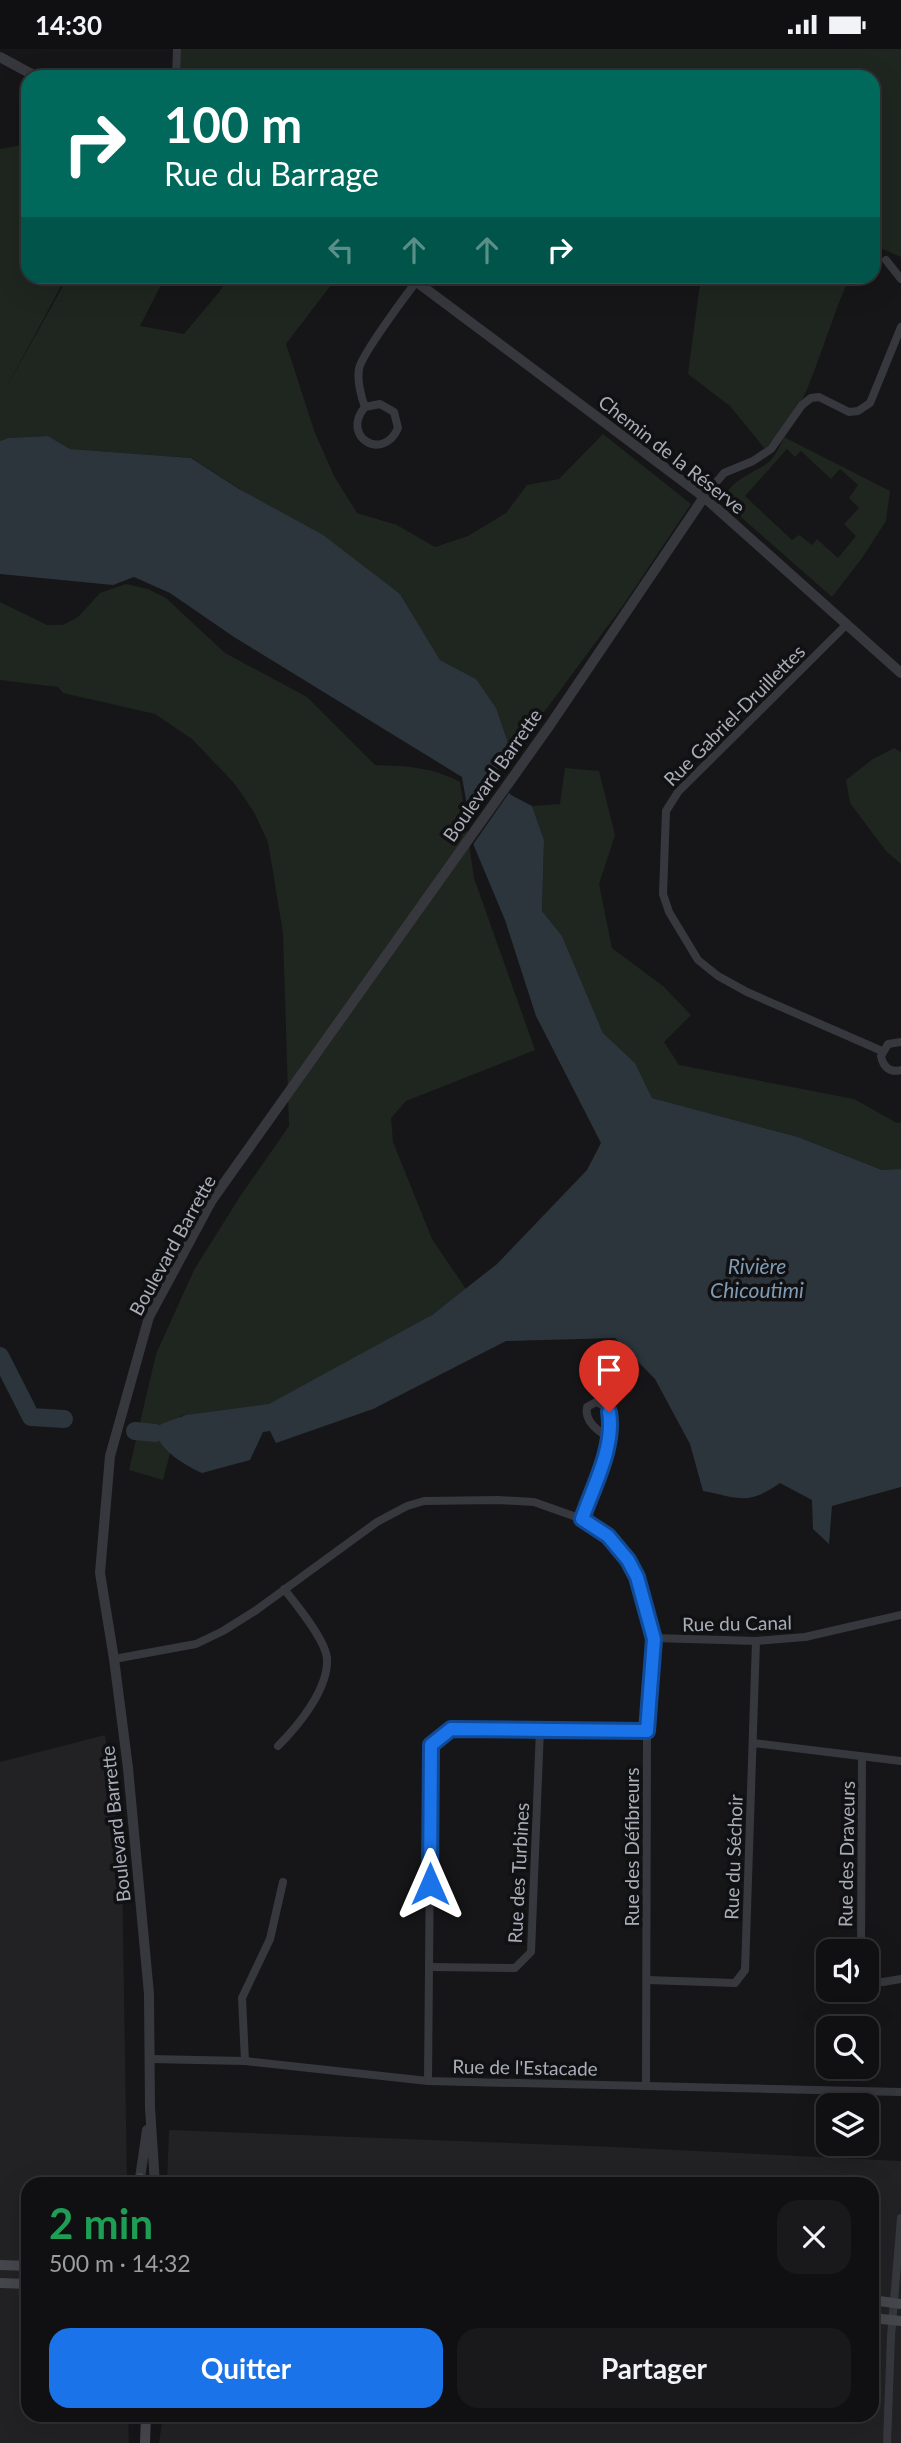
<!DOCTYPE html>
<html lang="fr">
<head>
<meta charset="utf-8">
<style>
  :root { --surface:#101012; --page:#19191b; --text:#f1f3f6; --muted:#9c9d9f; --line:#303032; --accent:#1a73e8 }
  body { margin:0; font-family:Lato,sans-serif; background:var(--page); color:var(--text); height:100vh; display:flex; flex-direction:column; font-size:26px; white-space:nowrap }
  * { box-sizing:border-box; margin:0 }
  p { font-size:23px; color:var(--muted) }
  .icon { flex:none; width:38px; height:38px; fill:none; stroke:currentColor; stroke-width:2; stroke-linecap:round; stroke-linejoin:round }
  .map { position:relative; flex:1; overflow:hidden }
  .side { position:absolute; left:21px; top:2128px; width:858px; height:245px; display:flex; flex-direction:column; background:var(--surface); border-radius:21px; box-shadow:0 7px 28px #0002,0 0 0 2px var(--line) }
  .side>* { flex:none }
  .banner { position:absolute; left:21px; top:21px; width:859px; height:214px; border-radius:21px; box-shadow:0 7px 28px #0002,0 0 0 2px var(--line); background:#00695c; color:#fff; overflow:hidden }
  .buttons { position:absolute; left:816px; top:1890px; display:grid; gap:14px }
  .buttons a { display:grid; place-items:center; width:63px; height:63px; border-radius:14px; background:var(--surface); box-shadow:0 7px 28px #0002,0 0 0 2px var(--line); font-size:35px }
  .pin { position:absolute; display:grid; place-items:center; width:60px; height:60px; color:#fff; margin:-72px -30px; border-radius:50% 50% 50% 0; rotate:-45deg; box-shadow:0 0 7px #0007 }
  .pin .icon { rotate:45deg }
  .me { position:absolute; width:77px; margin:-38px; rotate:0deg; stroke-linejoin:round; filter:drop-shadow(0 0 5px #0008) }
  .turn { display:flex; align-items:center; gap:24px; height:147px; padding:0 28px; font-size:32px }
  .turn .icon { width:91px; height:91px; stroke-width:2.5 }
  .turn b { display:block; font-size:49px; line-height:60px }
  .lanes { display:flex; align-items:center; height:66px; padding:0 28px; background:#0003; justify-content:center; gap:35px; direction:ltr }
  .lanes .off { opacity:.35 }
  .round { display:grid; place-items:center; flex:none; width:74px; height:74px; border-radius:21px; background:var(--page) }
  .overview { display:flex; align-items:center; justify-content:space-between; height:119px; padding:0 28px }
  h1 { font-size:42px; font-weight:700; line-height:52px; color:#1e9e55 }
  .button { display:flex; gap:14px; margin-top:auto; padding:14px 28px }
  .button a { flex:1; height:80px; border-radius:21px; background:var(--accent); color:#fff; font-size:28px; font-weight:700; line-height:80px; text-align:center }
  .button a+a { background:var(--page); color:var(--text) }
  .status { display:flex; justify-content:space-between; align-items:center; height:49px; padding:0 35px; background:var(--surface); direction:ltr }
  .status svg { height:19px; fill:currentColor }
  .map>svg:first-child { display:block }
</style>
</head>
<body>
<div class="status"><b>14:30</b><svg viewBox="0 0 49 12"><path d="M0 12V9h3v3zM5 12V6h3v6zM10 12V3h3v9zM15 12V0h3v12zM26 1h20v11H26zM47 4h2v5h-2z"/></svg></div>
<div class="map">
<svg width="901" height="2394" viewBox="0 0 901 2394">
  <rect width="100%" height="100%" fill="#161618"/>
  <!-- built -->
  <g fill="#222225">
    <path d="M105 1686 122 1820 127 2135H28V2366H128L129 2394H0V1713Z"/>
    <path d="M169 2081 615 2098 901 2112V2394H159L163 2366H872V2135H167Z"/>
  </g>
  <!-- green -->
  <g fill="#1e261f" fill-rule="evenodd">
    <path d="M177 0H901V208L873 196V28H176Z"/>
    <path d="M27 95 28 228H66L5 341 68 228H165L140 277 184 285 220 242 229 228H337L286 295 315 384 334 427 357 464 397 476 435 498 468 487 506 464 527 436 559 430 603 385 691 455 624 555 496 728 494 725 476 630 440 611 400 545 192 409 70 400 48 387 8 389 0 392V100Z"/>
    <path d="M697 228H850C834 262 824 298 810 333 801 357 782 381 765 400L730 357 688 325 700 235Z"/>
    <path d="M784 388 890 442 886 472 862 509 832 548 726 455C722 433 755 424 769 413 776 406 780 397 784 388ZM787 400 795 408 801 402 831 430 840 420 858 436 849 449 859 459 844 475 856 487 838 509 817 490 812 496 799 486 792 491 745 447Z"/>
    <path d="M126 535 148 540 166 549 225 604 307 648 375 716C405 717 433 718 460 733L474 829 535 1001 406 1052 391 1069 393 1093 432 1190 466 1240 426 1270 268 1356 180 1367 163 1431 129 1421 156 1305 194 1221 239 1149 289 1077 283 884 268 793 254 763 234 734 192 690 155 665 63 644 58 638 0 631V553L47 576H63L78 568 100 544Z"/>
    <path d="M894 699 901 703V815L886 802 850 754 846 731 873 710Z"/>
    <path d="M565 719 599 722 615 786 599 835 612 899 663 937 691 966 664 993 679 1016 854 1050 897 1074 901 1073V1120L882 1121 798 1088 652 1049 635 1014 603 984 562 887 542 862 544 791 532 757 560 755Z"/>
  </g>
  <!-- water -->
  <path fill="#2c353c" d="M48 387 70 400 191 409 239 440 323 486 400 545 440 611 476 630 496 659 509 697 494 726 511 746 532 757 544 791 542 862 562 887 603 984 635 1014 652 1049 798 1088 882 1121 901 1120V1438L832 1457 829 1495 813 1480 812 1451 780 1434C747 1457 740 1449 703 1442L690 1395 655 1330 615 1289 506 1292 373 1360 276 1394 270 1382 263 1383 250 1411 202 1424C184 1416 163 1403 155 1384L161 1375 186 1366 269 1355 432 1266 497 1215 587 1121 601 1094 536 967 505 871 474 797 462 728 234 588 170 544 134 528 113 536 0 525V392L8 389Z"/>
  <!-- pier -->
  <path fill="#161618" d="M499 726 511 741 472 797 466 772Z"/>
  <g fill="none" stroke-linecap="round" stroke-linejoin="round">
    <!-- river -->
    <g stroke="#2c353c" stroke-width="18">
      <path d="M0 1307 31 1368 64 1370"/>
      <path d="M135 1382 155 1384"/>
    </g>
    <!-- minor -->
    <g stroke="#37383d" stroke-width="8">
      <path d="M176 28 177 0"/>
      <path d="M886 211 901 230"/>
      <path d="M622 228 641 232"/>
      <path d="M365 358 380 355 394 363 398 379C383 414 340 387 365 358 361 348 357 331 359 320 361 306 409 242 420 228"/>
      <path d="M704 448 724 424 753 412 771 400 802 356 811 349 819 348 849 363 858 362 870 354 901 278"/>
      <path d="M847 575 678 743 666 762 663 845 669 863 698 911 718 927 747 943 882 1002"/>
      <path d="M901 993 888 995 881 1007C883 1018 890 1024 901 1021"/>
      <path d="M582 1470C590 1447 619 1384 609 1362 606 1357 601 1355 596 1353L587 1358C584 1372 598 1382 609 1389"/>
      <path d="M654 1589 756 1592 805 1588 901 1566"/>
      <path d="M114 1610 196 1595 223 1582 255 1562 377 1473 407 1457 424 1452 498 1451 534 1453 582 1470 608 1487 628 1511 637 1528 654 1589 647 1683 646 2037"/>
      <path d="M753 1694 901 1712"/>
      <path d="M278 1697C298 1677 329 1640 327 1609 325 1590 296 1555 284 1540"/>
      <path d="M861 1902 862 1708"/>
      <path d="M429 1918 515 1919 531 1903 540 1680"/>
      <path d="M866 1930 883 1933 901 1930"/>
      <path d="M647 1931 735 1934 745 1921 756 1592"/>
      <path d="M150 2010 245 2012 428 2032 901 2043"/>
      <path d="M245 2012 242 1949 270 1890 283 1833"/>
      <path d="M428 2032 431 1696 451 1680 647 1683"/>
      <path d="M887 2394 891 2287 901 2169"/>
    </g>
    <!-- tertiary -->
    <g stroke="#37383d" stroke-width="10">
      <path d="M0 8 37 28"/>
      <path d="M410 228 704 448 901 624"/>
      <path d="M140 2129 147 2081"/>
      <path d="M155 2135 150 2059 149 1945 128 1719 114 1610 100 1524 110 1407 149 1268 212 1151 550 676 704 448"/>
    </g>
    <!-- secondary -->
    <g stroke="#45474d" stroke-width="10">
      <path d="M140 2135V2129"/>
      <path d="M0 2216 28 2217"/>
      <path d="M0 2234 28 2235"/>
      <path d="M872 2251 901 2255"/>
      <path d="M872 2269 901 2272"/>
      <path d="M145 2394 146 2366"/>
    </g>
  </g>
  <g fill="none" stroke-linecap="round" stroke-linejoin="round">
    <!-- route casing -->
    <g stroke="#114b97" stroke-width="18">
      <path id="route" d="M430 1835 431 1696 451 1680 647 1682 654 1590 637 1528 628 1511 608 1487 582 1470C593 1438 615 1398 609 1363"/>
    </g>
    <!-- route -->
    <use href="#route" stroke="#1a73e8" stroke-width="12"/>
  </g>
  <g text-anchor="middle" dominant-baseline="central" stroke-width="7" stroke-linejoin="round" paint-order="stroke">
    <!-- street labels -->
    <g font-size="19" fill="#a8adb8" stroke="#111113">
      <text transform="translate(672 405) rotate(38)">Chemin de la Réserve</text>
      <text transform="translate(734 666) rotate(-45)">Rue Gabriel-Druillettes</text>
      <text transform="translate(492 726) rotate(-55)">Boulevard Barrette</text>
      <text transform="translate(172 1196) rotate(-61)">Boulevard Barrette</text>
      <text transform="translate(737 1574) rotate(-1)">Rue du Canal</text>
      <text transform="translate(115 1775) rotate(-96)">Boulevard Barrette</text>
      <text transform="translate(631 1798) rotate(-90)">Rue des Défibreurs</text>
      <text transform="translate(846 1805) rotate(-89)">Rue des Draveurs</text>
      <text transform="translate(733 1808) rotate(-88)">Rue du Séchoir</text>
      <text transform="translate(518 1824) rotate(-87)">Rue des Turbines</text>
      <text transform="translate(525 2018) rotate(1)">Rue de l'Estacade</text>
    </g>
    <!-- water labels -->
    <g font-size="21" font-style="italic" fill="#7f9bb3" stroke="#111113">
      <text x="757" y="1216">Rivière<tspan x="757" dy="24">Chicoutimi</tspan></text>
    </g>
  </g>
</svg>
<div class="buttons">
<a><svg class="icon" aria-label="sound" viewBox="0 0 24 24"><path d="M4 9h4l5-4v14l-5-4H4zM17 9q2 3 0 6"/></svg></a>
<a><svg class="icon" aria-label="search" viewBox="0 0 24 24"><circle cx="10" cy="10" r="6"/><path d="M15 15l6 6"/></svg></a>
<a><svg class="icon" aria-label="layers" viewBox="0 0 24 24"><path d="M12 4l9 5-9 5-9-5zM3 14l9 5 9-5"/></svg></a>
</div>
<div class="pin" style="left:609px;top:1363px;background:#d93025"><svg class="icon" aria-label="arrive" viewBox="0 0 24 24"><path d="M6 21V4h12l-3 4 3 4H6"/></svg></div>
<svg class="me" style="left:430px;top:1835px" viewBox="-20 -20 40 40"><path d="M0-17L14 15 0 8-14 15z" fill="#1a73e8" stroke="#fff" stroke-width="4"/></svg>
<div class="banner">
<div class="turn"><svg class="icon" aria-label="right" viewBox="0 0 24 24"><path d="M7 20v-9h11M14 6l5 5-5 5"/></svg><div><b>100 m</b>Rue du Barrage</div></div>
<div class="lanes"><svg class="icon off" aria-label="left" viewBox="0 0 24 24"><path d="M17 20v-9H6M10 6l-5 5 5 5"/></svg><svg class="icon off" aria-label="ahead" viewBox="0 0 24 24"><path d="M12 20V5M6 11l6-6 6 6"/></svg><svg class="icon off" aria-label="ahead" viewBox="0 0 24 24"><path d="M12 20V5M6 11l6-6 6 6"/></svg><svg class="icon" aria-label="right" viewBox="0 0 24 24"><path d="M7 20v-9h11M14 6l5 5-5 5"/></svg></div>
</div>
<section class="side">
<div class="overview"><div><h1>2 min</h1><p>500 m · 14:32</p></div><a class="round"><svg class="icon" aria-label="close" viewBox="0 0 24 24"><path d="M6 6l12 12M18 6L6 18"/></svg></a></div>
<div class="button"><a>Quitter</a><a>Partager</a></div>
</section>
</div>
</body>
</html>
